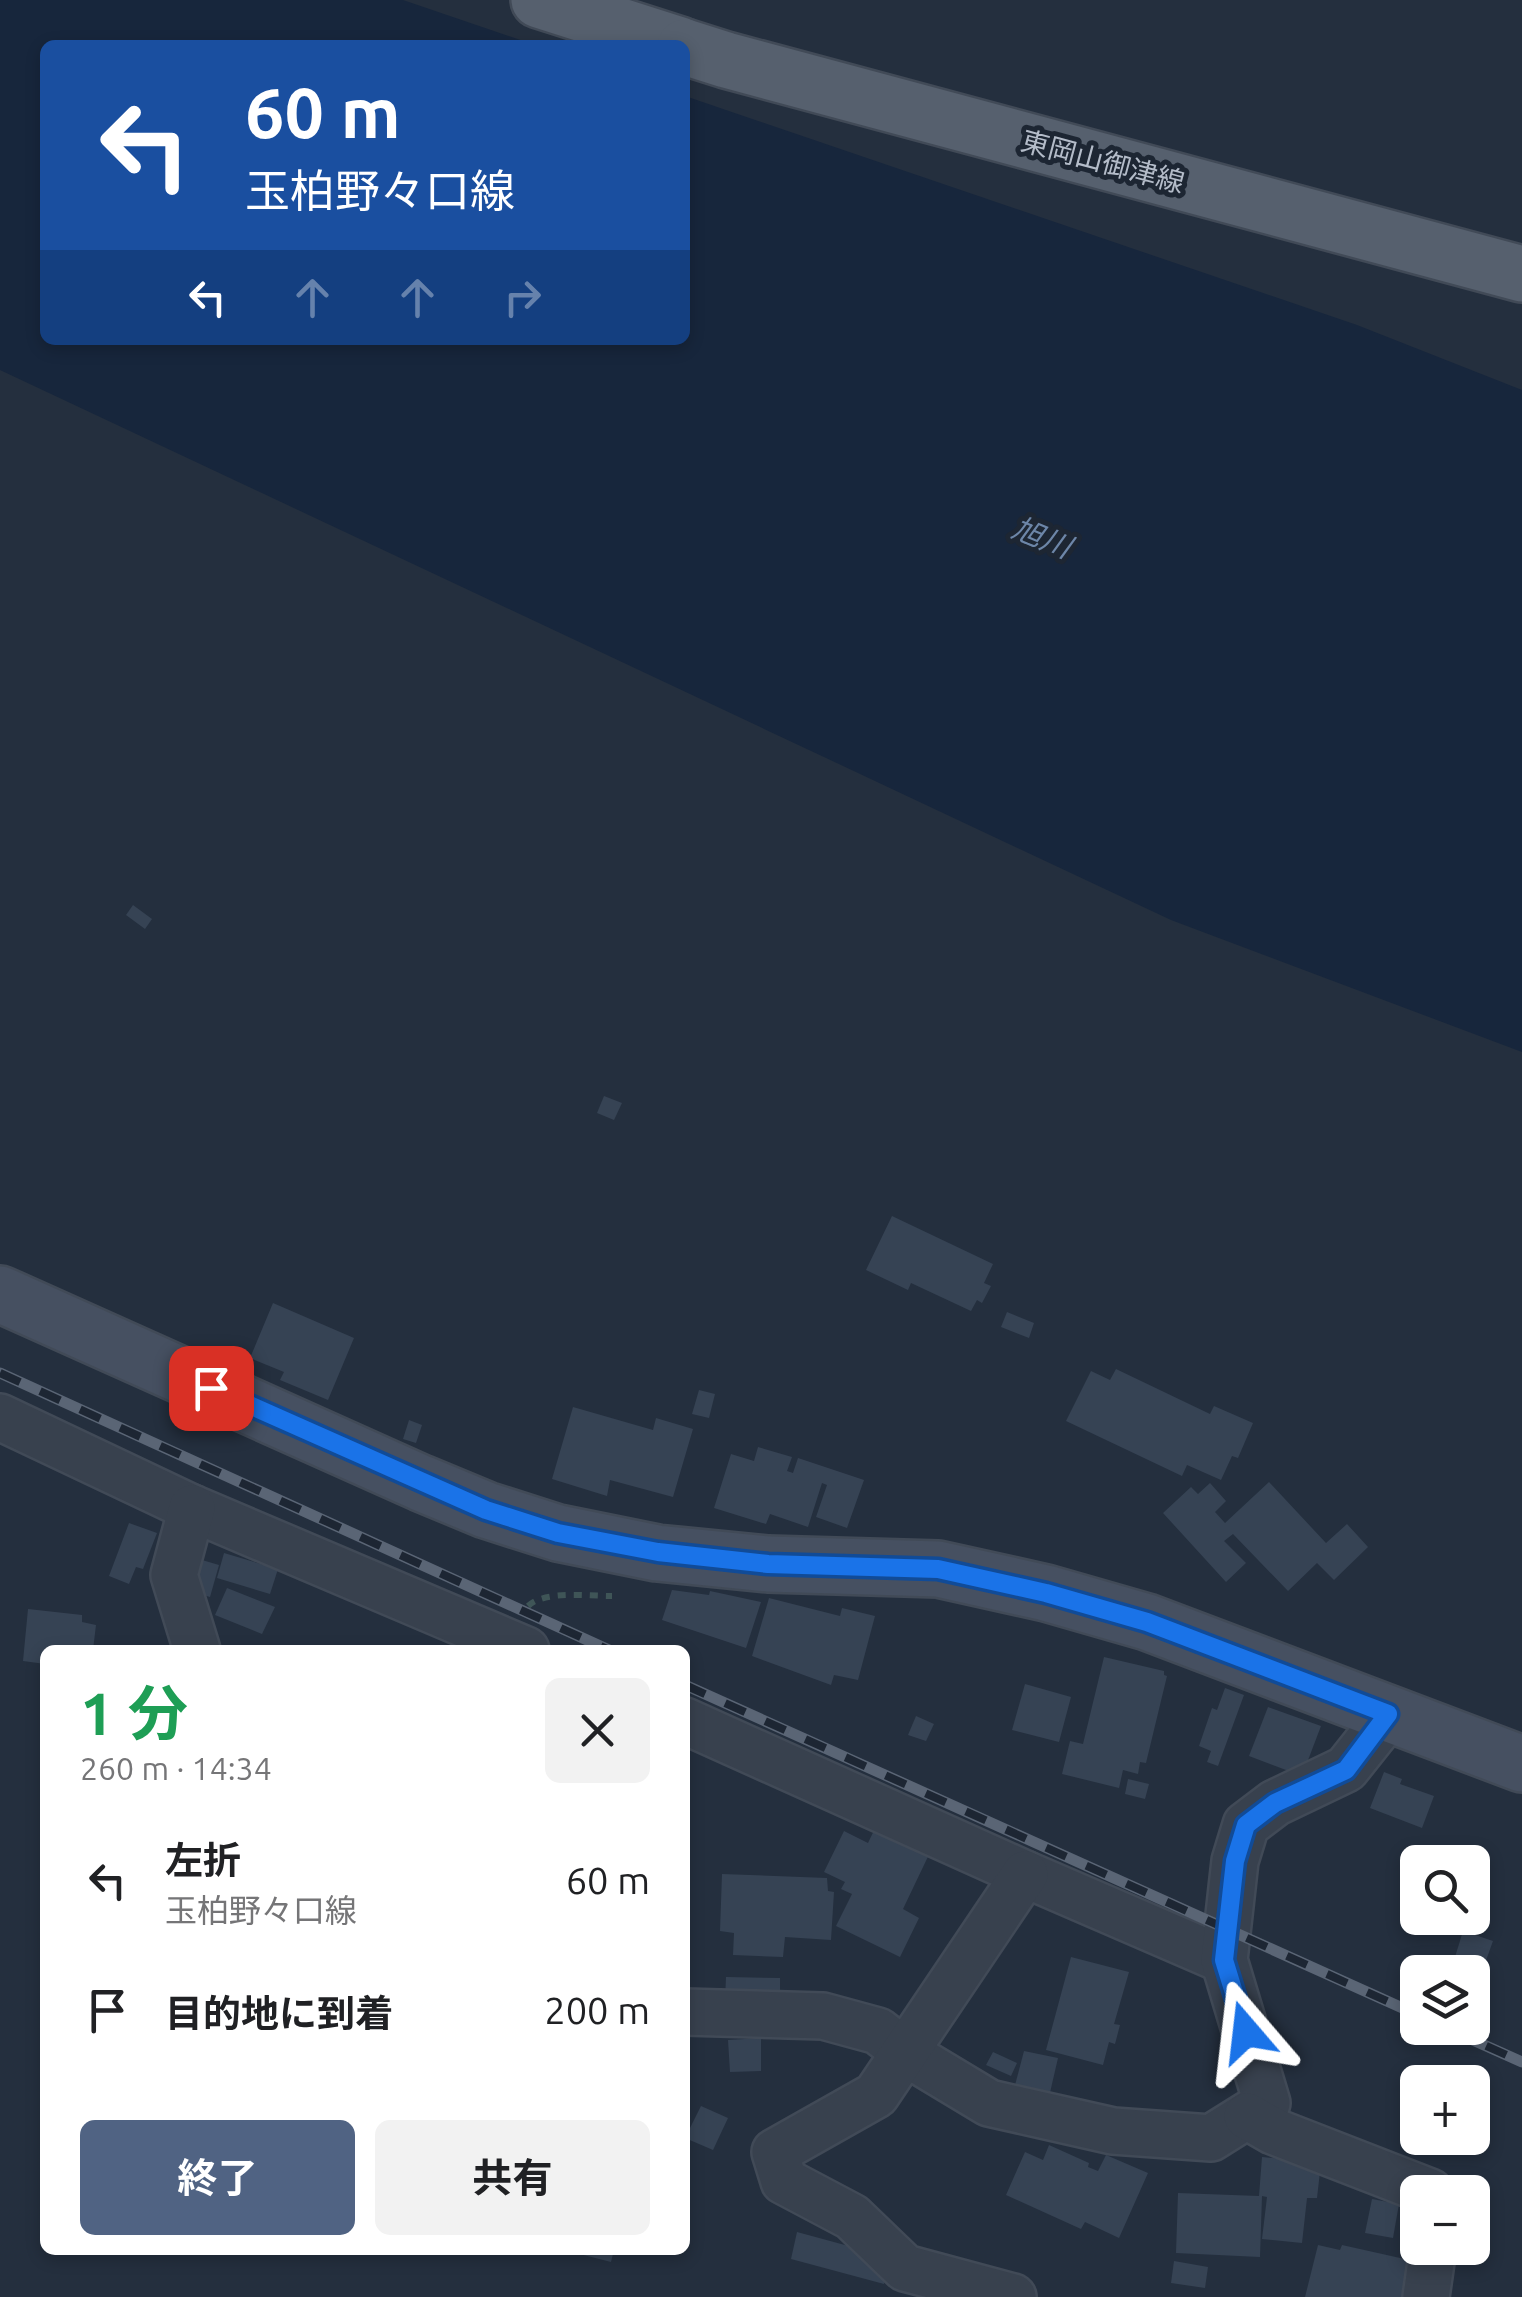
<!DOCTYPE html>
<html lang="ja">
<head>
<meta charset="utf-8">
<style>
  :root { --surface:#fff; --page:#f2f2f2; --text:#202124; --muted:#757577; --accent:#506383 }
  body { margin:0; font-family:Ubuntu,"Noto Sans JP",sans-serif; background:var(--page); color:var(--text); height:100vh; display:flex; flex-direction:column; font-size:38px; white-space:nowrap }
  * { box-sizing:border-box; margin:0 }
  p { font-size:32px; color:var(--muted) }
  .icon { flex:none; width:55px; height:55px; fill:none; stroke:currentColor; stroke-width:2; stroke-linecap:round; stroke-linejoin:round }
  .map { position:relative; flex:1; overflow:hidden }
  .details { position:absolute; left:40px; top:1645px; width:650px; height:610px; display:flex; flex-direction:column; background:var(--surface); border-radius:15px; box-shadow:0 5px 15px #0003 }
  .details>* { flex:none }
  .top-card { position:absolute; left:40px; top:40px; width:650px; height:305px; border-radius:15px; box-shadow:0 5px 15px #0003; background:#1a4fa0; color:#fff; overflow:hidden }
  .tools { position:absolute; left:1400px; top:1845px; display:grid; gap:20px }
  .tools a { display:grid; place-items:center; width:90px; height:90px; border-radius:15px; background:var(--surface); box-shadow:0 5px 15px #0003; font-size:50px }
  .pin { position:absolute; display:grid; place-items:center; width:85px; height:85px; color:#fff; margin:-42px; border-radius:20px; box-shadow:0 5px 15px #0006 }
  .me { position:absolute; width:110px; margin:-55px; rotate:343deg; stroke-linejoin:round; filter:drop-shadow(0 0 8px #0008) }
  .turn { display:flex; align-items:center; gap:35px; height:210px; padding:0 40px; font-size:45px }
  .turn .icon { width:130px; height:130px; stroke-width:2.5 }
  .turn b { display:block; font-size:70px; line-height:85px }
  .lanes { display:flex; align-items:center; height:95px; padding:0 40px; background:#0003; justify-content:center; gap:50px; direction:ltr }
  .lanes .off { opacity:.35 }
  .round { display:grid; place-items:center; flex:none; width:105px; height:105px; border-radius:15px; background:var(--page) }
  .headline { display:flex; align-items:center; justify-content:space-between; height:170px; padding:0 40px }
  h1 { font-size:60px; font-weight:700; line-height:75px; color:#1e9e55 }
  .action { display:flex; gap:20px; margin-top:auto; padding:20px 40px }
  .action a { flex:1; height:115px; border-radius:15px; background:var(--accent); color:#fff; font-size:40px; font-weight:700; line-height:115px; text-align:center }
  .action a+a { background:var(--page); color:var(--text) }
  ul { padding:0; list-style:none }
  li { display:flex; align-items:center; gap:30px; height:130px; padding:0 40px }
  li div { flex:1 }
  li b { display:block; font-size:38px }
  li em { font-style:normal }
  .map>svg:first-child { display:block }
</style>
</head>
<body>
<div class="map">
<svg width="1522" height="2297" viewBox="0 0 1522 2297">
  <rect width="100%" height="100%" fill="#242f3e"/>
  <!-- water -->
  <path fill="#17263c" d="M0 0H403L535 45H45V340H685V96L1357 325 1522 390V1052L1171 920 0 370Z"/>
  <!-- building -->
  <g fill="#364354">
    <path d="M133 905 152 919 145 929 126 915Z"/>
    <path d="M604 1096 622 1103 614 1120 597 1113Z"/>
    <path d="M892 1216 993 1264 984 1283 991 1286 982 1303 977 1300 971 1311 911 1283 908 1290 866 1270Z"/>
    <path d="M273 1303 354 1338 328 1400 280 1380 284 1372 250 1358Z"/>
    <path d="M1007 1312 1034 1323 1029 1338 1001 1327Z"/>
    <path d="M1116 1369 1210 1414 1214 1406 1253 1423 1238 1458 1232 1456 1221 1480 1187 1465 1182 1476 1066 1421 1091 1371 1110 1380Z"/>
    <path d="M699 1390 715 1394 709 1418 692 1414Z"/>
    <path d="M573 1407 653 1430 656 1418 693 1429 673 1497 610 1480 607 1496 552 1479Z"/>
    <path d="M409 1420 422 1425 416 1443 403 1439Z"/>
    <path d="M758 1447 792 1457 787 1471 793 1473 798 1458 864 1480 847 1528 816 1517 827 1485 822 1483 808 1527 770 1514 766 1524 714 1508 731 1454 754 1461Z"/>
    <path d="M1269 1482 1326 1543 1347 1524 1368 1547 1334 1580 1317 1563 1288 1591 1233 1534 1224 1541 1246 1563 1226 1582 1163 1513 1191 1487 1198 1494 1210 1483 1226 1501 1215 1512 1225 1523Z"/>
    <path d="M129 1523 157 1533 143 1569 136 1567 129 1584 109 1576Z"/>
    <path d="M224 1553 278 1569 270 1594 217 1578Z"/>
    <path d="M202 1560 219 1565 210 1597 193 1592Z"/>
    <path d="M227 1588 275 1607 262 1634 215 1615Z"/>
    <path d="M672 1590 709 1595 710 1591 761 1602 746 1648 662 1620Z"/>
    <path d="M769 1598 840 1616 842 1608 875 1616 858 1680 834 1675 831 1685 752 1656Z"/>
    <path d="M28 1609 82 1615V1622L96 1625 93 1650H45V1664L23 1661Z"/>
    <path d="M1104 1657 1164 1671V1675L1167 1676 1146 1763 1140 1762 1138 1774 1123 1770 1119 1788 1062 1774 1070 1741 1083 1744Z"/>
    <path d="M1025 1684 1071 1697 1059 1742 1012 1730Z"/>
    <path d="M1225 1688 1244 1695 1218 1766 1207 1762 1211 1751 1199 1746 1212 1708 1217 1710Z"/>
    <path d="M1268 1707 1321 1726 1302 1776 1249 1756Z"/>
    <path d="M916 1716 934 1724 926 1741 908 1735Z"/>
    <path d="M1384 1772 1402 1779 1400 1784 1434 1796 1422 1828 1370 1808Z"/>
    <path d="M1128 1779 1149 1784 1145 1799 1125 1794Z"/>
    <path d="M880 1818 934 1844 903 1909 919 1918 900 1957 836 1926 852 1894 841 1889 845 1882 824 1872 844 1831 868 1843Z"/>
    <path d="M722 1874 827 1878 828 1891 834 1892 831 1940 785 1937 783 1957 733 1955 734 1933 720 1931Z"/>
    <path d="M1463 1931 1493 1941 1484 1966 1455 1957Z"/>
    <path d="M1071 1957 1129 1972 1114 2024 1120 2025 1115 2044 1109 2042 1103 2065 1046 2050Z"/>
    <path d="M726 1977 780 1978V2004L725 2001Z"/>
    <path d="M761 2038V2071L730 2072 728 2040Z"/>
    <path d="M1024 2051 1058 2058 1049 2097 1014 2089Z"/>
    <path d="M993 2052 1017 2063 1011 2076 986 2065Z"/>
    <path d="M701 2106 728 2118 713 2150 685 2138Z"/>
    <path d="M1049 2145 1089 2163 1088 2167 1098 2171 1106 2155 1148 2173 1119 2238 1085 2222 1081 2229 1006 2195 1025 2152 1043 2160Z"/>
    <path d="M1262 2157 1321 2163 1317 2198H1307L1302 2243 1262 2239 1267 2197 1262 2196 1260 2257 1176 2253 1178 2193 1259 2196Z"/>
    <path d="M1372 2199 1399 2204 1393 2238 1365 2233Z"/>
    <path d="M797 2232 867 2251 888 2270 884 2284 791 2259Z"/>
    <path d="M1318 2245 1340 2250 1342 2245 1418 2262 1410 2297H1305Z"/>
    <path d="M564 2250H614L611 2262Z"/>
    <path d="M1174 2261 1208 2267 1205 2288 1171 2283Z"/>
  </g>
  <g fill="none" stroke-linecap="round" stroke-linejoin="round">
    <!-- street casing -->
    <g stroke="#414a57" stroke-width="50">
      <g id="street">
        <path d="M0 1417 192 1508 526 1650"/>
        <path d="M192 1508 174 1575 197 1650"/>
        <path d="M685 1721 1025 1874 1224 1960"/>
        <path d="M685 2012 823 2016 878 2031 906 2053 989 2103 1113 2131 1211 2138 1267 2103 1224 1960 1235 1861 1246 1825 1275 1803 1346 1769 1389 1715"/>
        <path d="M1247 2116 1273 2131 1430 2192"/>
        <path d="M1013 2297 905 2268 852 2217 784 2181 775 2152 876 2095 1025 1874"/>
        <path d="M1426 2297 1433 2248"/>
      </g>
    </g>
    <!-- secondary casing -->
    <g stroke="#414a57" stroke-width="60">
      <path id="secondary" d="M0 1294 421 1483 486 1510 558 1533 657 1553 768 1564 938 1569 1046 1593 1147 1622 1522 1764"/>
    </g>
    <!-- primary casing -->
    <g stroke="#414a57" stroke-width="60">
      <g id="primary">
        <path d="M539 0 680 45"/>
        <path d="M685 47 726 60 1522 274"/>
      </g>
    </g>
    <!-- path -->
    <path stroke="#3f5557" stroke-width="6" stroke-dasharray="8 8" stroke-linecap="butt" d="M528 1606C545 1590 588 1596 612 1596"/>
    <!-- street -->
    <use href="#street" stroke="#38414e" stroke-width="45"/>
    <!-- secondary -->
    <use href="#secondary" stroke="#465061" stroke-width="55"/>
    <!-- primary -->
    <use href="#primary" stroke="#56606e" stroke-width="55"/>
    <!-- rail casing -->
    <g stroke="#5a6575" stroke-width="11">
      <g id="rail">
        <path d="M0 1373 609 1650"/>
        <path d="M685 1685 1418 2015"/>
        <path d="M1446 2028 1522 2062"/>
      </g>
    </g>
    <!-- rail -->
    <use href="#rail" stroke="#1d2633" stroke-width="8" stroke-dasharray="22" stroke-linecap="butt"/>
  </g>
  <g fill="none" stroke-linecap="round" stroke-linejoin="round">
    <!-- route casing -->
    <g stroke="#114b97" stroke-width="25">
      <path id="route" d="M211 1388 486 1510 558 1533 658 1552 768 1564 938 1569 1046 1593 1147 1622 1388 1714 1346 1770 1275 1803 1246 1825 1235 1861 1224 1960 1246 2032"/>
    </g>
    <!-- route -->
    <use href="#route" stroke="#1a73e8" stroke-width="18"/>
  </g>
  <g text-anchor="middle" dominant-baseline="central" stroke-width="10" stroke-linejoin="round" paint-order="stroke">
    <!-- street labels -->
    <g font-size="28" fill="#b4bcc9" stroke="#1d2633">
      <text transform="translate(1103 161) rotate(15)">東岡山御津線</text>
    </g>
    <!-- water labels -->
    <g font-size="30" font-style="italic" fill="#6d86a8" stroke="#1d2633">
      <text transform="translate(1042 537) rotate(22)">旭川</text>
    </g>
  </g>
</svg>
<div class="tools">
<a><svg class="icon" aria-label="search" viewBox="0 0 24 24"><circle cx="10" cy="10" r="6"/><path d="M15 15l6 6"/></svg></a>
<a><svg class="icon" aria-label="layers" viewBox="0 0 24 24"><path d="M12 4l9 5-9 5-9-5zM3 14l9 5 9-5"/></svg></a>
<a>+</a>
<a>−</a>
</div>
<div class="pin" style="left:211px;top:1388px;background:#d93025"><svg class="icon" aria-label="arrive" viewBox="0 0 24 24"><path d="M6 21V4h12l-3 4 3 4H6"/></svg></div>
<svg class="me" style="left:1246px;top:2032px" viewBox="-20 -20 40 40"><path d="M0-17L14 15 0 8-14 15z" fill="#1a73e8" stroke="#fff" stroke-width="4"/></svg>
<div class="top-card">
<div class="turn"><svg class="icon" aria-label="left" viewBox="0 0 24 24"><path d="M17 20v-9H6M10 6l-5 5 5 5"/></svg><div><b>60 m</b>玉柏野々口線</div></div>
<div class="lanes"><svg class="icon" aria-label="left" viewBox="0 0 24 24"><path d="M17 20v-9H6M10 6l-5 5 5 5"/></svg><svg class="icon off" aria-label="ahead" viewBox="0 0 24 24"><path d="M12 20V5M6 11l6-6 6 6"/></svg><svg class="icon off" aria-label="ahead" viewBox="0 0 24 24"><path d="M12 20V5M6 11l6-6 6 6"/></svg><svg class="icon off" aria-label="right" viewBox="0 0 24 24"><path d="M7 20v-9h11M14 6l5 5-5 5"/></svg></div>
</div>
<section class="details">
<div class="headline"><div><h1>1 分</h1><p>260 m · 14:34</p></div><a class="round"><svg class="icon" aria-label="close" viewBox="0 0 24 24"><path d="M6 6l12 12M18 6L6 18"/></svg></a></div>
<ul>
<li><svg class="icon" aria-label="left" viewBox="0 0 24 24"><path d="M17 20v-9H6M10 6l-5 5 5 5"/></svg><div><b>左折</b><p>玉柏野々口線</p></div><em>60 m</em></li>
<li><svg class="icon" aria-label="arrive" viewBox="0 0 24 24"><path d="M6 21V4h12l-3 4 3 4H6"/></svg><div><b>目的地に到着</b></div><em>200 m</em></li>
</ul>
<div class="action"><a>終了</a><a>共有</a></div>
</section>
</div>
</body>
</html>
